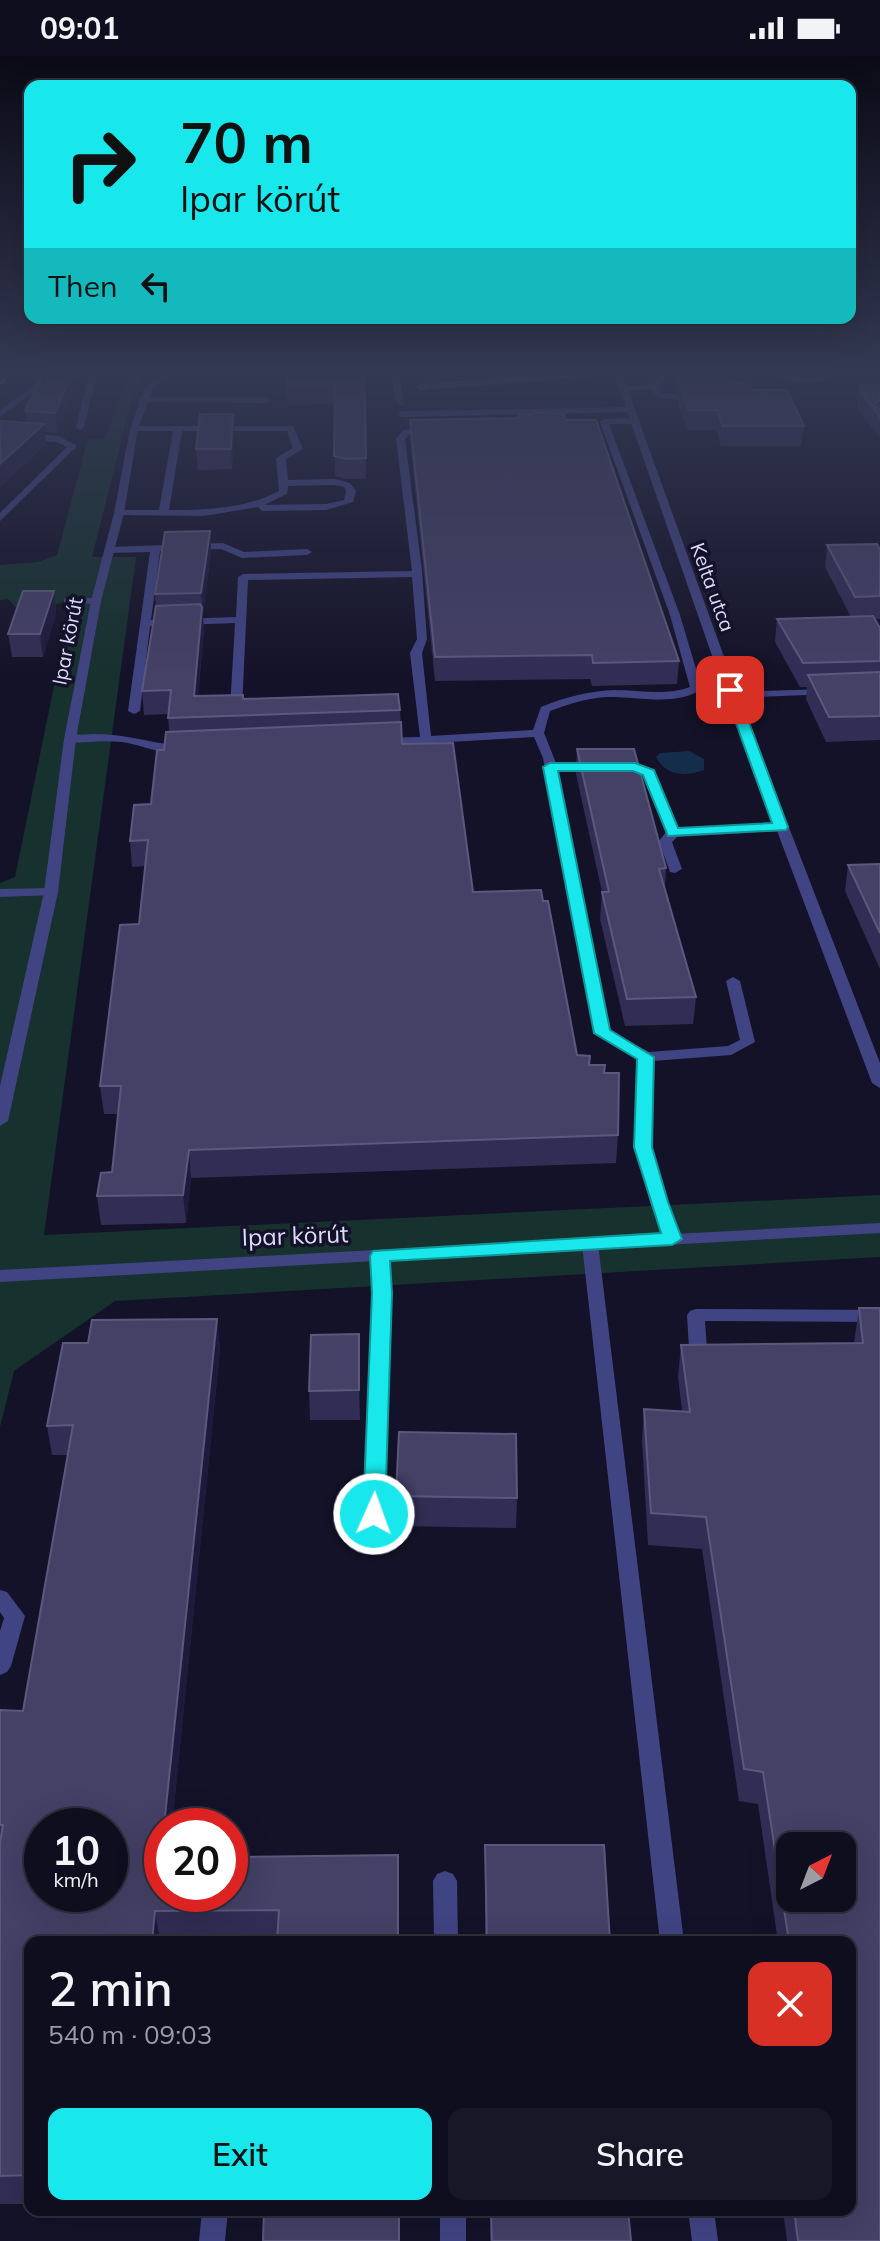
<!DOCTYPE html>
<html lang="en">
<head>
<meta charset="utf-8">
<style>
  :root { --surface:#0f0e1e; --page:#181727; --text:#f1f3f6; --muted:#9b9ca4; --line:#2f2e3c; --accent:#18e8ec }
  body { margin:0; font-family:Mulish,sans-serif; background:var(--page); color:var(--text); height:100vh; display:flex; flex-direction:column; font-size:30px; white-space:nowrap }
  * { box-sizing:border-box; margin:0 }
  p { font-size:26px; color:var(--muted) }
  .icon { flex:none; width:44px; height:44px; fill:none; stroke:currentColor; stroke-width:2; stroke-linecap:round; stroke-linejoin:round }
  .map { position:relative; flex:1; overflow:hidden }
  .sheet { position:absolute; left:24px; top:1880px; width:832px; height:280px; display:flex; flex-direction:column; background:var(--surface); border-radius:16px; box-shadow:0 8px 32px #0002,0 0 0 2px var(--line) }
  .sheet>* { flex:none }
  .hud { position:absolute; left:24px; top:24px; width:832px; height:244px; border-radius:16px; box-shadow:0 8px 32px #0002,0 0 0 2px var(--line); background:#18e8ec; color:#111; overflow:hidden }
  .needle { width:52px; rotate:42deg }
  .fabs { position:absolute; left:776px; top:1776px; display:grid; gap:16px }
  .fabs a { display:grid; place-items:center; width:80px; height:80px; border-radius:16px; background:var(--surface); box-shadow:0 8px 32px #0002,0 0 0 2px var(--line); font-size:40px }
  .speed { position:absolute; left:24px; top:1752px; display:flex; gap:16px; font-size:40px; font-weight:700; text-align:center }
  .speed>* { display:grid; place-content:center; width:104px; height:104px; border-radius:50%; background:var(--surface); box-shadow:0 8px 32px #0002,0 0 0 2px var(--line); line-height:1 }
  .speed small { font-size:20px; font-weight:400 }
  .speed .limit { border:12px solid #d22; background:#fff; color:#111 }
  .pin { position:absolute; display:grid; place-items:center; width:68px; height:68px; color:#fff; margin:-34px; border-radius:16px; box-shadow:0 4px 12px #0006 }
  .me { position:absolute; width:88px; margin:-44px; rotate:2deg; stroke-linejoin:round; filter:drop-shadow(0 0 6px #0008) }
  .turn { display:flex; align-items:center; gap:28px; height:168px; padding:0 24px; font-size:36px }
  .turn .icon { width:104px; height:104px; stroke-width:2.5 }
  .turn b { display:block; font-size:56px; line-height:68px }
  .then { display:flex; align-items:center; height:76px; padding:0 24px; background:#0003; gap:16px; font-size:30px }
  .round { display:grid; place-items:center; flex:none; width:84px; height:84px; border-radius:16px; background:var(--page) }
  .overview { display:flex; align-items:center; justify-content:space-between; height:136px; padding:0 24px }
  h1 { font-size:48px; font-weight:600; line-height:60px }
  .button { display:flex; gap:16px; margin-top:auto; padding:16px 24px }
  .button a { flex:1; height:92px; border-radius:16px; background:var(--accent); color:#111; font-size:32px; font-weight:600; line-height:92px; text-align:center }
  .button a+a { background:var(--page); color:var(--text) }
  .status { display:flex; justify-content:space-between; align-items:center; height:56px; padding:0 40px; background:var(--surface); direction:ltr }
  .status svg { height:22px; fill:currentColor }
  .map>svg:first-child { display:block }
</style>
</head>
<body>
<div class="status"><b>09:01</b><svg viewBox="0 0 49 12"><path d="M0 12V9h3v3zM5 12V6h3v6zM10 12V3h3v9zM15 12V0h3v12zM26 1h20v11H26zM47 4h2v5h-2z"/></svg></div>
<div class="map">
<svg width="880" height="2185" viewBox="0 0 880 2185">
  <rect width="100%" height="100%" fill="#141228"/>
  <!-- green -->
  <path fill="#16312e" d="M128 321H143L133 338 92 501H136L44 1179 880 1139V1201L115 1245 14 1315 0 1371V827L15 821 72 542 48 552 18 554 8 543 0 544V509L38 506 57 499 88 383H105Z"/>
  <!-- water -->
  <path fill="#132d4b" d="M689 695 704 703V714C685 721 666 720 656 701L660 697Z"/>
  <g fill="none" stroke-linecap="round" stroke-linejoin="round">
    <!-- service -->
    <g fill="#414483" fill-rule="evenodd">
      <path d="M53 315H62L0 361V354Z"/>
      <path d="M90 315H98L84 371 80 374 76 371Z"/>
      <path d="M390 315H398L404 350 397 348Z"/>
      <path d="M511 315H519L520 320 588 317V315H596V319L592 321 420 334 416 331 420 328 508 321 512 320Z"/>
      <path d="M658 315H666L667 320 658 332 661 337 700 339 704 342 700 345 658 342 650 333 623 335 619 332 653 328 659 320Z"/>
      <path d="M765 315C785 314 805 329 825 318L823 315H831L834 318C815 334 784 326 765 315Z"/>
      <path d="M142 341H266L270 344 266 347 139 346 138 344Z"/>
      <path d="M633 351V355L630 356 402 361 398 358 402 355Z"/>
      <path d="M604 363 635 362 639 365 635 368H609L680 559 702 633C676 651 636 640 607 641 587 642 569 648 550 655L544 677 556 707H597L603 711 597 715H558L609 975 649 996 728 990 740 984 726 925 733 921 740 925 755 986 731 999 653 1005 651 1091 666 1146 680 1183 672 1188 664 1183 650 1146 635 1091 638 1003 595 977 543 702 534 681 380 690 374 686 380 682 420 681 410 597 417 583 412 521 248 524 242 653 236 656 230 653 235 567 150 570 140 655 134 658 128 655 150 496 110 497 105 494 110 491 223 487 244 496 307 493 312 496 307 499 242 502 221 493 160 495 151 564 236 561 238 521 243 518 412 515 396 382 404 374 434 370V374L410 378 405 383 422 514 427 583 422 597 431 680 533 674 541 651C565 641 589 635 615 634 639 634 666 640 690 631L670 559 600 366Z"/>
      <path d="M134 370H293L303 393 286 403 288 424 335 423 350 427 356 435 353 446 326 454 262 455 258 451 204 460 116 459V455L119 454H159L173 375H131V371ZM182 375H287L293 392 276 402 279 435C245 453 207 454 169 454ZM335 429 344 431 346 435 344 444 326 448 264 449 287 438 288 430Z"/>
      <path d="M0 375 59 380 77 390 0 465V457L67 391 57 386 0 381Z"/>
      <path d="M68 542H96L101 545 96 548 64 547V543Z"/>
      <path d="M827 633 833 636 831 638 732 642 726 639 732 636Z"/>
      <path d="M95 678C120 678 141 684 166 688 175 690 184 688 191 693 173 705 142 688 122 686 105 684 87 686 70 687L64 683 70 679Z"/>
      <path d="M635 707 655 717 678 773 781 767 787 771 781 775 677 781 672 786 682 813 675 817 670 816 659 785 666 776 644 719 633 715 616 714 614 711 620 707Z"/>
      <path d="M51 832 58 836 56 839 0 841V833Z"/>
      <path d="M590 1182 598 1188 684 1886H660L582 1188Z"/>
      <path d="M379 1194 388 1200 391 1237 384 1458 381 1463 374 1465 367 1463 364 1458 373 1237 370 1200Z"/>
      <path d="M696 1253 880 1254V1266L705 1265 708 1309 705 1313H693L690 1309 687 1259 690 1255Z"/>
      <path d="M0 1534 7 1536 25 1560 11 1610 7 1616 0 1619V1575L4 1562 0 1556Z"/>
      <path d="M445 1815 453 1818 457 1825 458 1886H434L433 1825 437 1818Z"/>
      <path d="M202 2154H228L225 2185H199Z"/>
      <rect x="440" y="2154" width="26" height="31"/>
      <path d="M688 2154H714L718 2185H692Z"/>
    </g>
    <!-- minor -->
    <g fill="#414483" fill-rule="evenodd">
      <path d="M165 315H174L153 332 138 373 124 457 101 545 76 683 58 836 8 1065 0 1070V1030L44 836 64 683 91 545 114 457 130 373 145 331Z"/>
      <path d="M613 315H621L736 634 880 1007V1032L872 1027 724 634Z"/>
      <path d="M880 1167V1177L0 1226V1214Z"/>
    </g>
    <!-- rail -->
    <path stroke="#18e8ec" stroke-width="3" stroke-dasharray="7 6" stroke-linecap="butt" d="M0 328 14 315"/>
  </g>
  <!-- wall -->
  <g fill="#322d54">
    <path d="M44 315H78L79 326 57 377 44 376 46 388 0 431V365L27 367 25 355Z"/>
    <path d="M284 315H364L366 423H347L335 420V348L288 349Z"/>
    <path d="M678 315H742L741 327 804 370 801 390H721L716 374H687L678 348 679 335H674L676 316H679Z"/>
    <path d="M880 328V383L858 352 857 347 860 329Z"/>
    <path d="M410 364H565L679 605 677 628 592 630 590 623 435 625 410 384Z"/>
    <path d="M234 378 232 413 198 414 196 393Z"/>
    <path d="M210 475 211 496 203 559 204 574 198 640 400 654 402 688 473 836 577 999 590 1009 604 1017 618 1079 616 1107 191 1122 186 1167 101 1169 97 1140 112 1116 118 1058H104L100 1030 139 868 145 810 132 811 130 785 151 748 169 676 168 658 144 659 142 635 156 551 155 538Z"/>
    <path d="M827 489 880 494V563H875L880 572V684L826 686 806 643 807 631H800L775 586 777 563 851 561 825 511Z"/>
    <path d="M54 535 56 558 43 601H12L8 578Z"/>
    <path d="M577 693 666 812 665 831 696 941 693 968 625 970 600 863 602 836 576 718Z"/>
    <path d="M880 808V913L845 835 848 809Z"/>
    <path d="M859 1252H880V2185H787L783 2154H850V1886H778L758 1748 739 1745 702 1493 648 1489 642 1385 644 1353 682 1355 678 1321 681 1289 854 1287Z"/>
    <path d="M217 1263 220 1293 172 1770H162V1838L398 1799 399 1886H277V1883L30 1886V2148H0V1654L23 1655 68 1399H52L47 1370 88 1287Z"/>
    <path d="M359 1278 360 1364H310L309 1335Z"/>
    <path d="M396 1440 517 1442 516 1472 397 1470Z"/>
    <path d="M485 1789 610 1886H485Z"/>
    <path d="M490 2154H628L631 2185H490Z"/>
  </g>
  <!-- shaded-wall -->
  <g fill="#1e1a3b">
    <path d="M73 315H78L79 326 57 377 55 357Z"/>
    <path d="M233 358 234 378 232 413 231 393Z"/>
    <path d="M44 368 46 388 0 431V408Z"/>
    <path d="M210 475 211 496 203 559 201 537Z"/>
    <path d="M54 535 56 558 43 601 40 578Z"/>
    <path d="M202 551 204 574 195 664 194 640Z"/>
    <path d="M189 1094 191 1122 186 1167 183 1139Z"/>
    <path d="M217 1263 220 1293 172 1770H164Z"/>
    <path d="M359 1278 360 1308V1364L359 1334Z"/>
    <path d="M155 1855 160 1884V1886H152Z"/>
  </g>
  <!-- building -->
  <g fill="#444066" stroke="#5c587d" stroke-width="2" fill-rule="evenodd">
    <path d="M44 315H73L55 357 25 355Z"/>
    <path d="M285 315H364L366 402 347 403 334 400 335 329 288 330Z"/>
    <path d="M748 327 752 334H787L804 370H723L717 354H688L680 328Z"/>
    <path d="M880 328V343L873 350 880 353V361L860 334H863L860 329Z"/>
    <path d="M534 356 564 358 565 364H596L679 605 593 607 592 599 435 601 410 364 518 362 520 358 532 359Z"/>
    <path d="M200 358H233L231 393H196Z"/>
    <path d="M0 365 44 368 0 408Z"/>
    <path d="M210 475 201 537 155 538 165 476Z"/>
    <path d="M877 488 880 494V540L855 541 827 489Z"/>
    <path d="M23 535H54L40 578H8Z"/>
    <path d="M200 548 202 551 194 640 243 639V643L398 638 400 654 168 662 171 634 142 635 156 550Z"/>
    <path d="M873 560 880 572V605L803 607 777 563Z"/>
    <path d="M880 616V660L829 661 808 619Z"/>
    <path d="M401 666 402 688 453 687 473 836 541 834 543 845H548L577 999 590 1000 589 1009H605L604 1017H619L618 1079 189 1094 183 1139 97 1140 101 1117 112 1116 121 1030H100L120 869 139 868 148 784 130 785 134 749 151 748 157 694H164L166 676Z"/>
    <path d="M577 693H634L666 812 659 813 696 941 627 943 602 836H609Z"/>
    <path d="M880 808V877L848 809Z"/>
    <path d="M859 1252H880V2185H798L794 2154H850V1886H789L763 1716 744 1713 706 1461 651 1457 644 1353 690 1356 681 1289 863 1287ZM790 1790H842V1842H790Z"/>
    <path d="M217 1263 164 1770H162L161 1802H162V1838H230V1801L398 1799V1886H277L279 1854 155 1855 152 1886H30V2119L0 2120V1787L3 1769H0V1654L23 1655 73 1369 47 1370 63 1287H88L92 1264ZM42 1770H110V1838H42Z"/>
    <path d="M359 1278V1334L309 1335 311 1279Z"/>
    <path d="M399 1376 516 1378 517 1442 396 1440Z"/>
    <path d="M485 1789H604L610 1886H487Z"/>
    <path d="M264 2154H399V2185H263Z"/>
    <path d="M491 2154H628L631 2185H492Z"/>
  </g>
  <!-- sky -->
  <linearGradient id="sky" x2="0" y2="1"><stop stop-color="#0b0a16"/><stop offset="0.51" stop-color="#343953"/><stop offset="1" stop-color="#343953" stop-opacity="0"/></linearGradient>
  <rect width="880" height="621" fill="url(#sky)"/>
  <!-- route -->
  <path fill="#18e8ec" stroke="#109799" stroke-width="2" d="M730 630 737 634 788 771 786 774 668 780 643 719 633 715H558L610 974 654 1001 652 1091 668 1146 682 1183 672 1189 390 1205 392 1237 385 1458 382 1464 374 1466 366 1464 363 1458 372 1237 370 1200 373 1195 661 1177 634 1091 637 1003 594 977 543 711 550 707H635L654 714 678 772 772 767 724 634Z"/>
  <g text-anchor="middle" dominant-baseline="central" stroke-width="7" stroke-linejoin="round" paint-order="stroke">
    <!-- far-street labels -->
    <g font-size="20" fill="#dddcfc" stroke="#141228">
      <text transform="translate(713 531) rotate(70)">Kelta utca</text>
      <text transform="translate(67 585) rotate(-79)">Ipar körút</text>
    </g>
    <!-- street labels -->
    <g font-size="24" fill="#dddcfc" stroke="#141228">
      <text transform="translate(295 1179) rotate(-2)">Ipar körút</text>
    </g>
  </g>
</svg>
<div class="fabs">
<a><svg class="needle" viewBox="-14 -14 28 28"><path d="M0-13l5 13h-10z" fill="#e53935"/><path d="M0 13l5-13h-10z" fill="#9b9ca4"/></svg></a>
</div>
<div class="speed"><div>10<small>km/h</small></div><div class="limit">20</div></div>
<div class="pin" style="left:730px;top:634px;background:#d93025"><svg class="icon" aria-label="arrive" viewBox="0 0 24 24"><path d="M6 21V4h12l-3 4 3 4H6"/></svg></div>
<svg class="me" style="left:374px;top:1458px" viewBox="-20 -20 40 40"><circle r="17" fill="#18e8ec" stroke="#fff" stroke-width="3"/><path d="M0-11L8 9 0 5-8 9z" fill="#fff"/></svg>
<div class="hud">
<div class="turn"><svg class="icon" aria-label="right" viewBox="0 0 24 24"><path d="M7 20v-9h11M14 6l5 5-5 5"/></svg><div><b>70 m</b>Ipar körút</div></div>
<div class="then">Then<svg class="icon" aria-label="left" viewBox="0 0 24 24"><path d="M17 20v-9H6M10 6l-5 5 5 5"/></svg></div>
</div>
<section class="sheet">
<div class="overview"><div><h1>2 min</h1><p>540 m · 09:03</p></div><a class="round" style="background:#d93025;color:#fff"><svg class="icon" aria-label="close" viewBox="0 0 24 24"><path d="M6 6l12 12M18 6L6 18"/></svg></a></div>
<div class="button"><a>Exit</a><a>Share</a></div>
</section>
</div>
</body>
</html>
